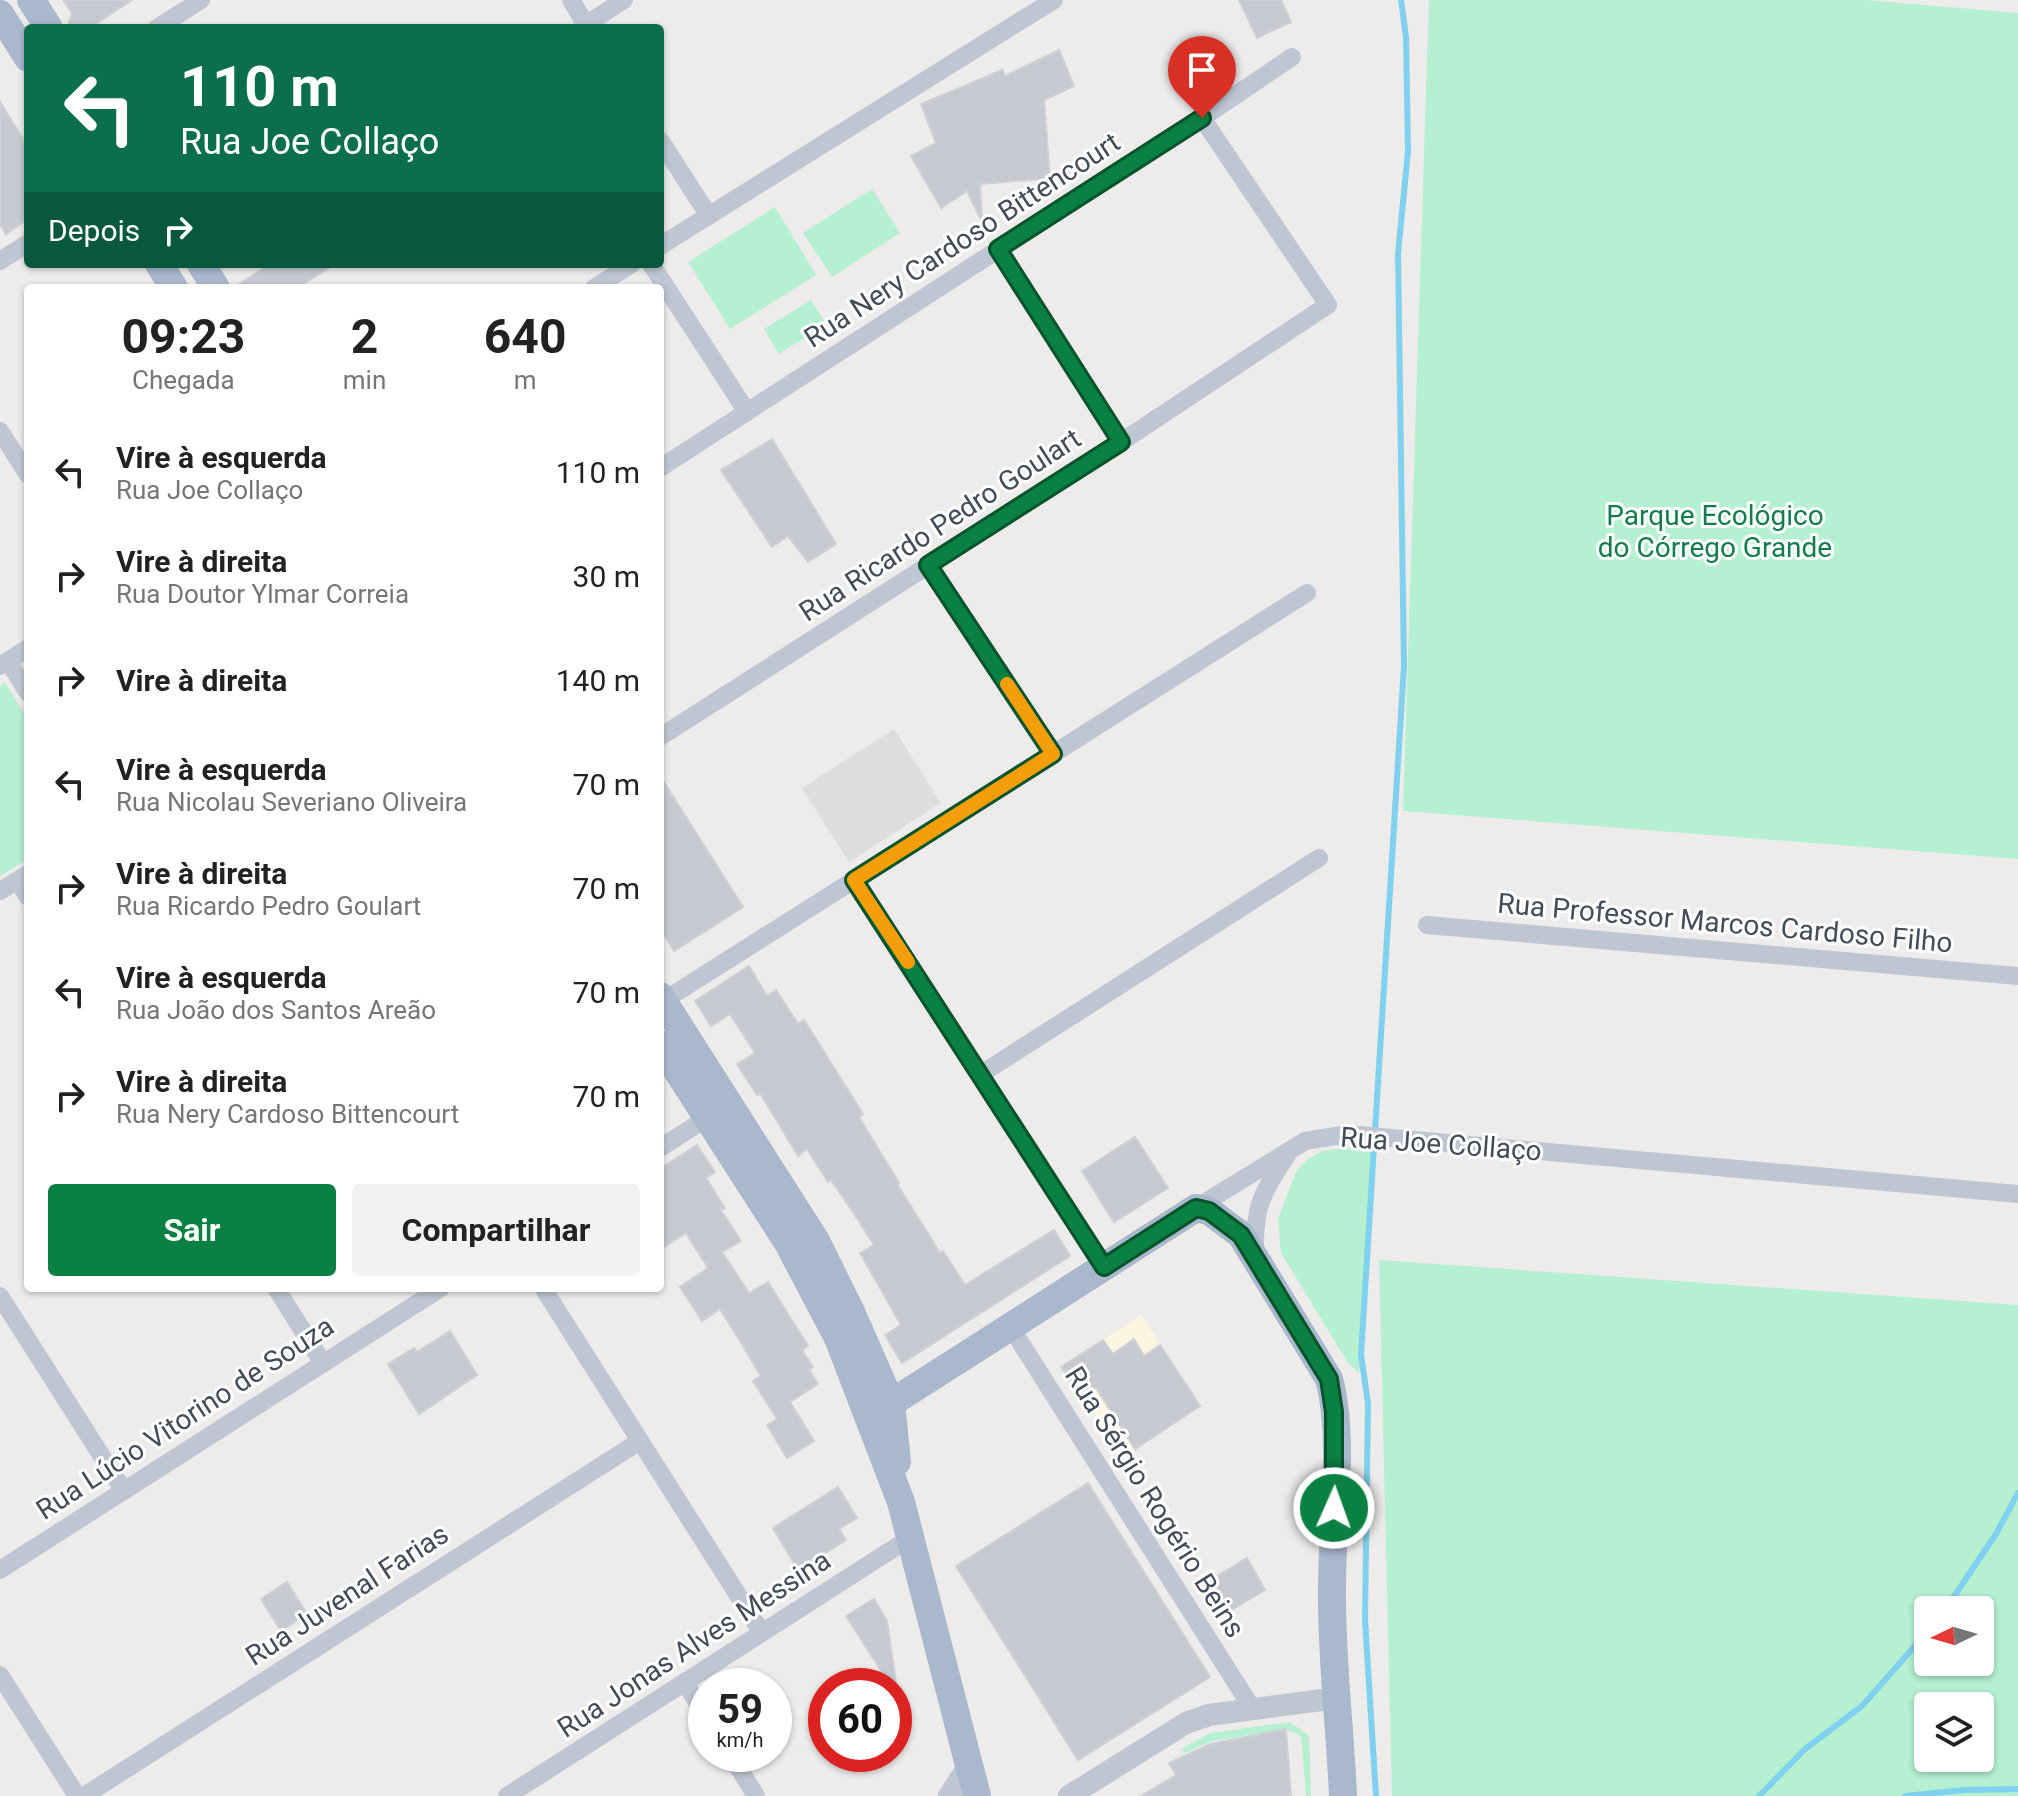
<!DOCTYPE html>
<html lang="pt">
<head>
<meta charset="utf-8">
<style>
  :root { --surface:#fff; --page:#f2f2f2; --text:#222; --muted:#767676; --accent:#0b8043 }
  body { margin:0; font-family:Roboto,sans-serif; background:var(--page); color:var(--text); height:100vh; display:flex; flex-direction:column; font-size:30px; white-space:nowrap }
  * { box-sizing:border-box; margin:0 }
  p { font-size:26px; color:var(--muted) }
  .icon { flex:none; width:44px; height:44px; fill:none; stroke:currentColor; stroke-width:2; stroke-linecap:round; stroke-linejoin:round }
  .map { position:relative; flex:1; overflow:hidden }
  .side { position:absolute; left:24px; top:284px; width:640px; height:1008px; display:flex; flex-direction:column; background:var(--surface); border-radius:8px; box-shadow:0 2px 6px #0004 }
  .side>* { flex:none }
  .guide { position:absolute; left:24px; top:24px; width:640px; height:244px; border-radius:8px; box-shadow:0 2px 6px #0004; background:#0b6e4f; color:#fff; overflow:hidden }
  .needle { width:52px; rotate:265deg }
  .controls { position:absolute; left:1914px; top:1596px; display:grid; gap:16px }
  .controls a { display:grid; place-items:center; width:80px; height:80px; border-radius:8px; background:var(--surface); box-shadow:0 2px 6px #0004; font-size:40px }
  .speed { position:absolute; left:688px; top:1668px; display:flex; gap:16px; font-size:40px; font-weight:700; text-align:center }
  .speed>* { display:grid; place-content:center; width:104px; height:104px; border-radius:50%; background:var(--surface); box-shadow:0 2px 6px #0004; line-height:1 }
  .speed small { font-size:20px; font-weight:400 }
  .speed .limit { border:12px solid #d22; background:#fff; color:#111 }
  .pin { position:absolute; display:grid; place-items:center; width:68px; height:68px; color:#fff; margin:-82px -34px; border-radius:50% 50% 50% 0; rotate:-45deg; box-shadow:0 0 8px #0007 }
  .pin .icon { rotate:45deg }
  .me { position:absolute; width:88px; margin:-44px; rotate:2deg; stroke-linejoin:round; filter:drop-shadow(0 0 6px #0008) }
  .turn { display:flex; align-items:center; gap:28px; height:168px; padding:0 24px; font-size:36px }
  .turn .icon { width:104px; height:104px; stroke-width:2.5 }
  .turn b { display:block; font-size:56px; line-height:68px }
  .then { display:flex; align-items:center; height:76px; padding:0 24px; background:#0003; gap:16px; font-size:30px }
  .eta { display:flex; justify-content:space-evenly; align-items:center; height:136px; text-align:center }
  .eta b { font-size:48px; font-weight:700; line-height:56px }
  .button { display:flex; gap:16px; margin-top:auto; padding:16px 24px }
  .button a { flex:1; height:92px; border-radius:8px; background:var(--accent); color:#fff; font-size:32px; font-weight:700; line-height:92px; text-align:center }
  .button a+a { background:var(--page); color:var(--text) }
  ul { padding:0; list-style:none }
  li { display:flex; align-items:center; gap:24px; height:104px; padding:0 24px }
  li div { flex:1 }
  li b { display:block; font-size:30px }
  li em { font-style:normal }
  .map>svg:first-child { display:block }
</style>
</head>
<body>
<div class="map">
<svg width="2018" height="1796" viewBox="0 0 2018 1796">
  <rect width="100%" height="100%" fill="#eeebeb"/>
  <!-- commercial -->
  <path fill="#fcf6e1" d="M1141 1315 1200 1406 1121 1458 1061 1367Z"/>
  <!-- education -->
  <path fill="#dfdcdd" d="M894 729 941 803 849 862 802 788Z"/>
  <!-- green -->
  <g fill="#b5f0d0" fill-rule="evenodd">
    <path d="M1429 0H1866L2018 13V859L1403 811Z"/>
    <path d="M872 189 900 233 832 277 803 233Z"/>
    <path d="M775 207 816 275 730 329 688 262Z"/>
    <path d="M811 300 826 324 779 354 764 329Z"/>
    <path d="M5 683 28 720V859L0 876V686Z"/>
    <path d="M1374 1144 1361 1355 1359 1373 1348 1363 1281 1253 1278 1219 1296 1172 1308 1159 1322 1151Z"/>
    <path d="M1379 1260 2018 1305V1796H1392ZM1928 1610H1980V1662H1928ZM1928 1706H1980V1758H1928Z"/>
    <path d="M1290 1722 1309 1736 1311 1796H1306L1301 1736 1286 1729 1212 1741 1185 1753 1181 1749 1210 1733Z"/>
  </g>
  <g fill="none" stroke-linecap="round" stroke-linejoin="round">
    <!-- stream -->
    <g stroke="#80d0ef" stroke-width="6">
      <path d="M1945 1610 1996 1534 2018 1493"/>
      <path d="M1376 1796 1365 1620 1368 1403 1361 1355 1404 666 1398 254 1408 151 1406 37 1401 0"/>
      <path d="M1759 1796 1805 1749 1862 1706 1928 1631"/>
      <path d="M1905 1796 1964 1790 2018 1789"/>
    </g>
  </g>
  <!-- building -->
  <g fill="#c7c9d1" stroke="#ced0d7" stroke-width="2">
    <path d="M63 0H132L97 23 94 28H67L72 13Z"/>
    <path d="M1239 0H1281L1291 22 1257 38Z"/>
    <path d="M1059 50 1074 86 1044 100 1050 178 980 184 982 222 967 191 941 208 911 156 936 143 921 104 1002 70 1005 76Z"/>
    <path d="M0 102 28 147V219L6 234 0 224Z"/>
    <path d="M270 264H335L297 288H233Z"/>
    <path d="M772 439 836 544 808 562 788 536 772 547 721 470Z"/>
    <path d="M660 776 743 907 674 951 660 928Z"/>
    <path d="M749 966 767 996 776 990 798 1024 804 1020 863 1114 859 1117 899 1183 897 1184 940 1253 943 1251 965 1285 1054 1230 1070 1256 902 1363 885 1335 901 1325 860 1253 874 1245 853 1212 831 1180 828 1182 807 1149 798 1156 760 1093 757 1095 737 1064 755 1053 730 1014 711 1026 695 1001Z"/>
    <path d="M1135 1137 1168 1188 1114 1222 1082 1171Z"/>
    <path d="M697 1145 715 1172 706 1178 725 1208 721 1210 741 1241 722 1252 749 1293 768 1282 808 1346 802 1350 813 1367 809 1370 818 1384 790 1402 814 1441 787 1458 767 1425 777 1419 753 1381 761 1376 740 1341 720 1309 702 1321 680 1287 708 1268 686 1233 660 1250V1169Z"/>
    <path d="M450 1331 477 1375 419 1414 388 1364 414 1348 417 1352Z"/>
    <path d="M1134 1339 1144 1356 1160 1345 1200 1406 1135 1449 1096 1388 1081 1397 1061 1367 1103 1340 1113 1354Z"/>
    <path d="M1088 1483 1210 1677 1078 1760 956 1566Z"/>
    <path d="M838 1487 857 1518 839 1529 846 1540 798 1570 773 1528Z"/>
    <path d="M1247 1558 1265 1590 1223 1615 1204 1584Z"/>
    <path d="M287 1582 307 1614 281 1631 261 1599Z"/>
    <path d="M874 1599 887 1621 898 1696 894 1686H891L846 1616Z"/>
    <path d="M1286 1729 1291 1796H1141L1176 1775 1169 1763 1210 1744Z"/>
  </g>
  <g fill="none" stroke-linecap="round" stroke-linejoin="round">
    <!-- minor -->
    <g stroke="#bdc6d2" stroke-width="18">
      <path d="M571 0 588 28"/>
      <path d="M157 28 201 0"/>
      <path d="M581 28 624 0"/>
      <path d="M660 140 709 216"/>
      <path d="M660 246 1054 0"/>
      <path d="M998 249 1121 442"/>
      <path d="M0 261 28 243"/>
      <path d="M651 264 747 412"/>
      <path d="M594 288 632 264"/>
      <path d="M0 431 28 475"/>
      <path d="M660 468 1202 118 1292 57"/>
      <path d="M928 565 1053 754"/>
      <path d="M8 661 28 693"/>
      <path d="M0 666 28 648"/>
      <path d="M660 737 1121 442 1328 305 1202 118"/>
      <path d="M854 880 1104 1267"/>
      <path d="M17 881 28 897"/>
      <path d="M0 891 28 874"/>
      <path d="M1427 925 2018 976"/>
      <path d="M663 1001 1307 593"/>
      <path d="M981 1074 1319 858"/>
      <path d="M660 1148 707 1118"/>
      <path d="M1196 1208 1305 1141 1348 1134 2018 1194"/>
      <path d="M1255 1253C1254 1205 1262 1194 1287 1155"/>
      <path d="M276 1288 323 1363"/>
      <path d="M543 1288 762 1633"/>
      <path d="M0 1296 124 1491"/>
      <path d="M1010 1326 1252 1708"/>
      <path d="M0 1570 441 1288"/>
      <path d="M0 1675 77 1796"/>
      <path d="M685 1683 706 1716"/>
      <path d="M730 1754 756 1796"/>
      <path d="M84 1796 640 1441"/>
      <path d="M507 1796 910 1538"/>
    </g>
    <!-- tertiary -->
    <g stroke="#bdc6d2" stroke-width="22">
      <path d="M949 1796 969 1765"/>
      <path d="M1069 1796 1186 1723 1209 1715 1337 1698"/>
    </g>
    <!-- primary -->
    <g stroke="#a9b8cc" stroke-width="28">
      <path d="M31 0 49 28"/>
      <path d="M0 14 28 58"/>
      <path d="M159 264 174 288"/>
      <path d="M201 264 216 288"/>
      <path d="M660 996 816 1241 852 1314 891 1403 897 1462"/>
      <path d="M660 1044 788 1243 838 1338 901 1502 977 1796"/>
      <path d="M891 1403 1196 1208 1209 1211 1241 1235 1329 1379C1345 1437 1332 1525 1332 1587 1331 1657 1340 1726 1343 1796"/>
    </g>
  </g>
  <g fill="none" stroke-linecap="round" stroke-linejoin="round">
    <!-- route casing -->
    <g stroke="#07532c" stroke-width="20">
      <path id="route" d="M1202 118 998 249 1121 442 928 565 1053 754 854 880 1104 1267 1196 1208 1209 1211 1241 1235 1329 1379 1334 1412V1508"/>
    </g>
    <!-- route -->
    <use href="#route" stroke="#0b8043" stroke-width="14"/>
    <!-- slow -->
    <path stroke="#f59e0b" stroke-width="14" d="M908 962 854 880 1053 754 1007 684"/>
  </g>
  <g text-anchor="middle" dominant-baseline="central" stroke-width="6" stroke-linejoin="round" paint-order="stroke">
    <!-- street labels -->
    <g font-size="28" fill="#434d59" stroke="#fff">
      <text transform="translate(962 240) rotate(-33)">Rua Nery Cardoso Bittencourt</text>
      <text transform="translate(940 525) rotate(-33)">Rua Ricardo Pedro Goulart</text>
      <text transform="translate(1725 923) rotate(5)">Rua Professor Marcos Cardoso Filho</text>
      <text transform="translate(1441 1144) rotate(4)">Rua Joe Collaço</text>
      <text transform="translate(185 1418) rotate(-33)">Rua Lúcio Vitorino de Souza</text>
      <text transform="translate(1155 1502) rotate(58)">Rua Sérgio Rogério Beins</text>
      <text transform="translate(347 1595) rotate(-33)">Rua Juvenal Farias</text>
      <text transform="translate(694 1644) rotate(-33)">Rua Jonas Alves Messina</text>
    </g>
    <!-- park labels -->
    <g font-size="28" fill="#127c4e" stroke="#fff">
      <text x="1715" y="515">Parque Ecológico<tspan x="1715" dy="32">do Córrego Grande</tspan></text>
    </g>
  </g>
</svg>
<div class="controls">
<a><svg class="needle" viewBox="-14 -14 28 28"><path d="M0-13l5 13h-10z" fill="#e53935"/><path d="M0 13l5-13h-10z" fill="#767676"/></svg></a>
<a><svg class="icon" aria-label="layers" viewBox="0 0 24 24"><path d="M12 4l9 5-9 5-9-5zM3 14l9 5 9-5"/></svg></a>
</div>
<div class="speed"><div>59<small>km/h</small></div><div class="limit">60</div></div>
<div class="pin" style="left:1202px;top:118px;background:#d93025"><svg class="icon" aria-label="arrive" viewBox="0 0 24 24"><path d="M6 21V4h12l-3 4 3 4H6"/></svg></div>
<svg class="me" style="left:1334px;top:1508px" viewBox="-20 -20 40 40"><circle r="17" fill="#0b8043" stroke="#fff" stroke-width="3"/><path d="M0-11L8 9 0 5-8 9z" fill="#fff"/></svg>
<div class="guide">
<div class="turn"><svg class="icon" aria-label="left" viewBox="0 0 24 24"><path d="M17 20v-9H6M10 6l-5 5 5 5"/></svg><div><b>110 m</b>Rua Joe Collaço</div></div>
<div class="then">Depois<svg class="icon" aria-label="right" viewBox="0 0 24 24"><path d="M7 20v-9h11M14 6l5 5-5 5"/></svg></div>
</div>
<section class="side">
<div class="eta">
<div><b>09:23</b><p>Chegada</p></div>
<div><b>2</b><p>min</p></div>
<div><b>640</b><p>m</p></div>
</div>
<ul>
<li><svg class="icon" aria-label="left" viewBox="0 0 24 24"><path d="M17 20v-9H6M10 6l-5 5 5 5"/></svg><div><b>Vire à esquerda</b><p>Rua Joe Collaço</p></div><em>110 m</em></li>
<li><svg class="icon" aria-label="right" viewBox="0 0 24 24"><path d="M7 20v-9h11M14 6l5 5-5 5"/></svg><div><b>Vire à direita</b><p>Rua Doutor Ylmar Correia</p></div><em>30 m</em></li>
<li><svg class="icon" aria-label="right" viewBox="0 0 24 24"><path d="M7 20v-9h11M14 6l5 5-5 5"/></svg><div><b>Vire à direita</b></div><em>140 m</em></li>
<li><svg class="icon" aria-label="left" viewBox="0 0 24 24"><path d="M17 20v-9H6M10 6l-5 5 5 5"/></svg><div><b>Vire à esquerda</b><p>Rua Nicolau Severiano Oliveira</p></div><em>70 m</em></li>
<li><svg class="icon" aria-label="right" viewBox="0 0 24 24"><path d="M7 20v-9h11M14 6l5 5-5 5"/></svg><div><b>Vire à direita</b><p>Rua Ricardo Pedro Goulart</p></div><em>70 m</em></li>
<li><svg class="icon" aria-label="left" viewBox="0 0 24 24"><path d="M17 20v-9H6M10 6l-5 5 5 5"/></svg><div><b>Vire à esquerda</b><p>Rua João dos Santos Areão</p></div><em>70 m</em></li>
<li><svg class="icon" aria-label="right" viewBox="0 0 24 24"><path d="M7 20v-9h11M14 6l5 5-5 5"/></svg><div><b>Vire à direita</b><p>Rua Nery Cardoso Bittencourt</p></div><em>70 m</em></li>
</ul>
<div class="button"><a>Sair</a><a>Compartilhar</a></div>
</section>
</div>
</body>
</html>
